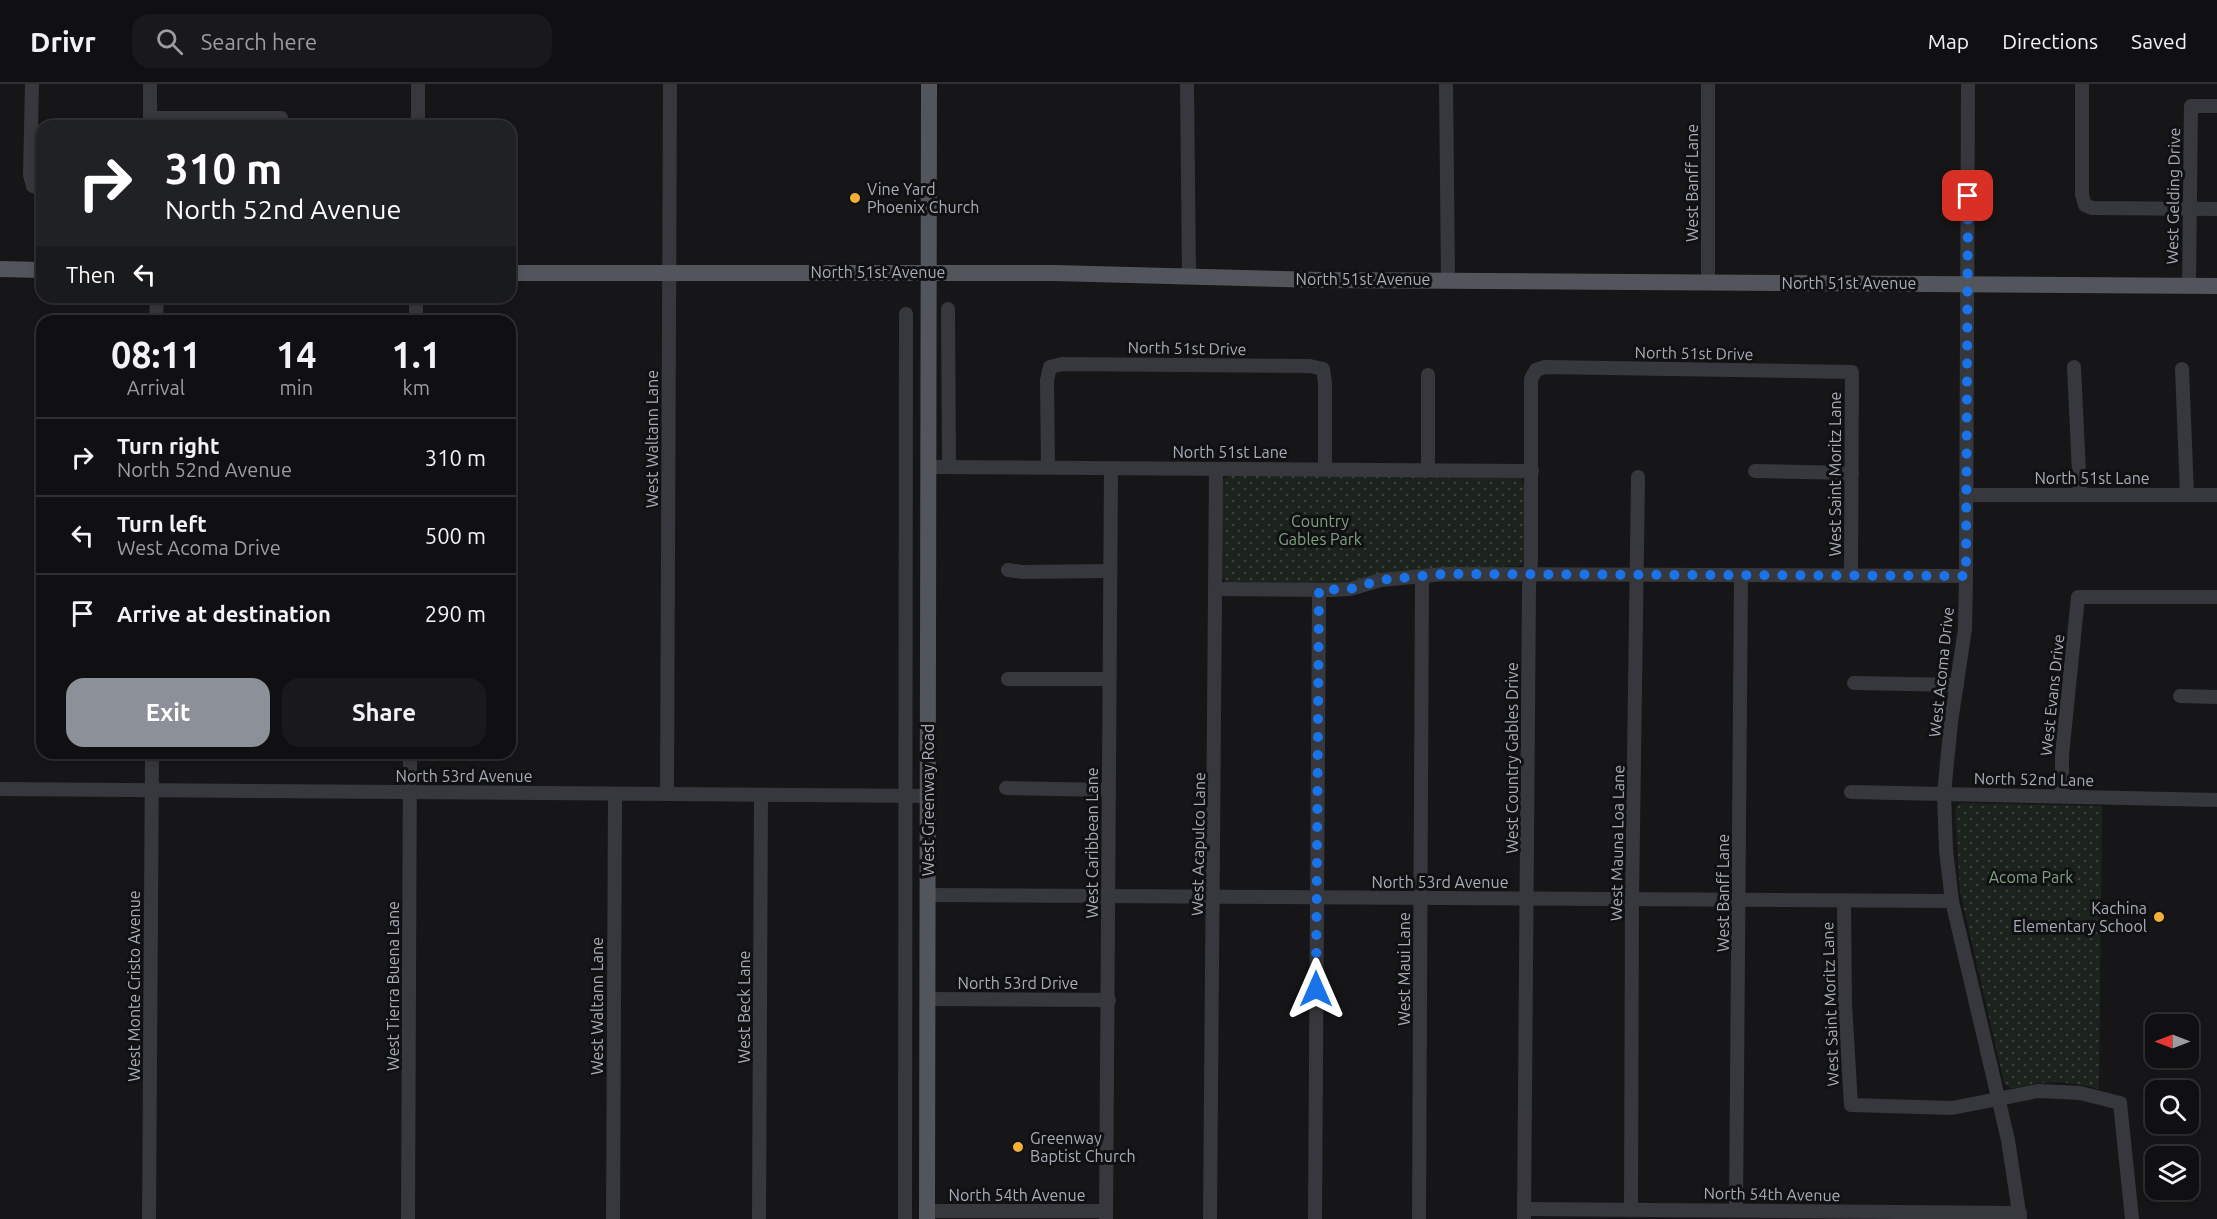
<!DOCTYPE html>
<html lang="en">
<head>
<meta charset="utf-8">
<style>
  :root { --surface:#101012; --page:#19191b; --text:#f1f3f6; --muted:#9c9d9f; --line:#303032; --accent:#8c9099 }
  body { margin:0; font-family:Ubuntu,sans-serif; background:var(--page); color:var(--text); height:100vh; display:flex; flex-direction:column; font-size:22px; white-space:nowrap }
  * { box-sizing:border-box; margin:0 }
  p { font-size:20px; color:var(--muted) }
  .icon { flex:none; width:33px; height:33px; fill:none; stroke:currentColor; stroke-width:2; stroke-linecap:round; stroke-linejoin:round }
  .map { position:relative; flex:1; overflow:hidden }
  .sheet { position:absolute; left:36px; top:231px; width:480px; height:444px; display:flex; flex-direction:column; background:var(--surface); border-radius:18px; box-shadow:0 3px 9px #0003,0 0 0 2px var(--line) }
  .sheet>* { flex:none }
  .banner { position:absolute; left:36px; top:36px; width:480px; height:183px; border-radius:18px; box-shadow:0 3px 9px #0003,0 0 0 2px var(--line); background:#202124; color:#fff; overflow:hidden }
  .needle { width:39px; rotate:270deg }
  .controls { position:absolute; left:2145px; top:930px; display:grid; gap:12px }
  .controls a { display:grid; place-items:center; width:54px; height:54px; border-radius:12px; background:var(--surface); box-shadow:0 3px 9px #0003,0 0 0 2px var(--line); font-size:30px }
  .pin { position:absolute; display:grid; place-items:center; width:51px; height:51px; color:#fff; margin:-26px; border-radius:12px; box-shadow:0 3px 9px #0006 }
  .me { position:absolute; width:66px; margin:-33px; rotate:0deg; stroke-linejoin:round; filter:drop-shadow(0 0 4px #0008) }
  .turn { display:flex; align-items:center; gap:21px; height:126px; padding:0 30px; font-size:27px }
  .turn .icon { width:78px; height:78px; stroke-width:2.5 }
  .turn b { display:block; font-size:42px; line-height:51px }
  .then { display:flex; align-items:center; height:57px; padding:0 30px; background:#0003; gap:12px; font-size:22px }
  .eta { display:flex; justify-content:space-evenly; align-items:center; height:102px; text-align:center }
  .eta b { font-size:36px; font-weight:600; line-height:42px }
  .cta { display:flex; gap:12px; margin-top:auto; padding:12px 30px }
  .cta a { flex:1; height:69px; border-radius:18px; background:var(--accent); color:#fff; font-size:24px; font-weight:600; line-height:69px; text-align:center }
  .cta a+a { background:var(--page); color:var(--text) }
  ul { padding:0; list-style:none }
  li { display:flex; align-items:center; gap:18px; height:78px; padding:0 30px; border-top:2px solid var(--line) }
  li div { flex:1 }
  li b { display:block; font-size:22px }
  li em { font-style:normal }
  header { display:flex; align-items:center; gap:36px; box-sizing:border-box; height:84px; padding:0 30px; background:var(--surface); border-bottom:2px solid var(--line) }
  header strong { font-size:28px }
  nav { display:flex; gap:33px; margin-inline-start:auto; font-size:21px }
  .search { width:420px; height:54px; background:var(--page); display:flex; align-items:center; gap:15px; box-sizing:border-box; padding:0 21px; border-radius:18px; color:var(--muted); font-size:22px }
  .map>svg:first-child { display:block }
</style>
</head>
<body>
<header>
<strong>Drivr</strong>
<div class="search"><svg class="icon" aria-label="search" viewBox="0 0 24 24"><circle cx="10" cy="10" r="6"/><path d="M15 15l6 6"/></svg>Search here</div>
<nav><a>Map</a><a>Directions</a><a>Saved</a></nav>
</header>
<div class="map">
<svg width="2217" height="1135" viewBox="0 0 2217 1135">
  <defs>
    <pattern id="park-dots" width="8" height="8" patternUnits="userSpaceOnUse" patternTransform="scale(1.5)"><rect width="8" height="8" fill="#1c231d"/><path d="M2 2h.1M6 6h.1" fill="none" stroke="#3a403c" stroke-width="1.8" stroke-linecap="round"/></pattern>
  </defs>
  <rect width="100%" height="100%" fill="#161618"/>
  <!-- park -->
  <g fill="url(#park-dots)">
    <path d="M1228 391 1521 394 1524 401V475L1520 482 1422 485 1323 501 1226 498 1221 493 1222 397Z"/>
    <path d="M1961 719 2102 722 2099 1005C2080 1000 2060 997 2040 999 2031 999 2020 1005 2011 1004 2007 1003 2006 1001 2004 998L1960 807 1955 724Z"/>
  </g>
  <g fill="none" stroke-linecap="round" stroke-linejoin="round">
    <!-- minor -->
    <g stroke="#37383d" stroke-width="14">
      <path d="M32 0 30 91 33 102 42 105"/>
      <path d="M418 0V42"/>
      <path d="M1187 0 1189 192"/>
      <path d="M1446 0 1448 196"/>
      <path d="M1708 0V198"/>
      <path d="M1968 0 1966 492 1965 545 1951 638 1944 710 1946 766 1952 817 2008 1056 2020 1135"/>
      <path d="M2082 0V111L2085 121 2092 124 2217 125"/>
      <path d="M150 34H281"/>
      <path d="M150 42V0"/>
      <path d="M2189 202 2191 22H2217"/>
      <path d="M948 225 949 383"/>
      <path d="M156 237 157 213"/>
      <path d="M416 237V213"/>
      <path d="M2074 283 2080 410"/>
      <path d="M2182 285 2187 411"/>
      <path d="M1428 291V386"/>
      <path d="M929 383 1532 387"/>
      <path d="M1048 383 1047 296 1050 283 1062 280 1310 282 1323 285 1325 299V385"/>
      <path d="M1755 387 1852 389"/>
      <path d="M1966 411H2217"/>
      <path d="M1008 486 1022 488 1110 487"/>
      <path d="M1216 505 1332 506 1350 505 1381 496 1444 490 1966 492"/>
      <path d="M1008 595H1109"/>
      <path d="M1854 599 1957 601"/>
      <path d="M2180 612 2217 613"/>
      <path d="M1006 704 1109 706"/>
      <path d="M0 705 928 712"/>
      <path d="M1851 708 2217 716"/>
      <path d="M667 710 670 0"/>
      <path d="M2062 712V671L2078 513H2217"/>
      <path d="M928 811 1952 817"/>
      <path d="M1844 817 1845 920 1851 1021 1952 1024 2038 1007 2080 1009 2120 1019 2132 1135"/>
      <path d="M928 915 1109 916"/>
      <path d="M1524 1125 2020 1129"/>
      <path d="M1631 1126 1632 815 1638 393"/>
      <path d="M1736 1126 1741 492"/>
      <path d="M927 1127H1106"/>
      <path d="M149 1135 152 669"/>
      <path d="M408 1135 410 669"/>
      <path d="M613 1135 615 710"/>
      <path d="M759 1135 761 711"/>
      <path d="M905 1135 906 230"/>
      <path d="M1106 1135 1111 384"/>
      <path d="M1210 1135 1216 385"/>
      <path d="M1315 1135 1319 506"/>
      <path d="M1419 1135 1422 492"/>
      <path d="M1524 1135 1529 503 1531 476V295L1536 286 1545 283 1852 288 1851 492"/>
    </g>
    <!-- major -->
    <g stroke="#53555c" stroke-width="16">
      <path d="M0 185 42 186"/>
      <path d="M510 189H1054L1322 196 2217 202"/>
      <path d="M927 1135 929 0"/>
    </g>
  </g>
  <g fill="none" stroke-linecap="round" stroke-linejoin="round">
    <!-- route -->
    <path stroke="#1a73e8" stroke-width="10" stroke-dasharray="0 18" d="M1316 905 1319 506 1350 505 1381 496 1444 490 1966 492 1968 112"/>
  </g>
  <!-- markers -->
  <g fill="#f2b134" stroke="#111113" stroke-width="2">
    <circle cx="855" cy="114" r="6"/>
    <circle cx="2159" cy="833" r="6"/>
    <circle cx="1018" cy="1063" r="6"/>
  </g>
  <g text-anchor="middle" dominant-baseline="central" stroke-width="6" stroke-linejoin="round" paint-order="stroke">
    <!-- street labels -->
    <g font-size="16" fill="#a8adb8" stroke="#111113">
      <text transform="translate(1692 99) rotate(-90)">West Banff Lane</text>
      <text transform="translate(2173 112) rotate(-89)">West Gelding Drive</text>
      <text x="878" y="188">North 51st Avenue</text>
      <text x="1363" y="195">North 51st Avenue</text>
      <text x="1849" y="199">North 51st Avenue</text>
      <text transform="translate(1187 264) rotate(1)">North 51st Drive</text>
      <text transform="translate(1694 269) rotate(1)">North 51st Drive</text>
      <text transform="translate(652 355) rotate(-90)">West Waltann Lane</text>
      <text x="1230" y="368">North 51st Lane</text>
      <text transform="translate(1835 390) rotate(-90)">West Saint Moritz Lane</text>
      <text x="2092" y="394">North 51st Lane</text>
      <text transform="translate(1941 588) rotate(-84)">West Acoma Drive</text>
      <text transform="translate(2052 611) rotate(-84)">West Evans Drive</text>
      <text transform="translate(1512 674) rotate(-90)">West Country Gables Drive</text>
      <text x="464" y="692">North 53rd Avenue</text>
      <text transform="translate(2034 695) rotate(1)">North 52nd Lane</text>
      <text transform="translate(928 716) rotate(-90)">West Greenway Road</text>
      <text transform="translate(1092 759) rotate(-90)">West Caribbean Lane</text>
      <text transform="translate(1617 759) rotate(-89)">West Mauna Loa Lane</text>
      <text transform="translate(1198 760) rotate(-89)">West Acapulco Lane</text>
      <text x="1440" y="798">North 53rd Avenue</text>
      <text transform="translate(1723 809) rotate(-90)">West Banff Lane</text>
      <text transform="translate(1404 885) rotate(-90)">West Maui Lane</text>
      <text x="1018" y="899">North 53rd Drive</text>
      <text transform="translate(134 902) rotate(-90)">West Monte Cristo Avenue</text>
      <text transform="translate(393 902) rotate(-90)">West Tierra Buena Lane</text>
      <text transform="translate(1830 920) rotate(-92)">West Saint Moritz Lane</text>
      <text transform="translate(597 922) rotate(-90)">West Waltann Lane</text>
      <text transform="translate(744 923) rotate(-90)">West Beck Lane</text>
      <text transform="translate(1772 1110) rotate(1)">North 54th Avenue</text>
      <text x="1017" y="1111">North 54th Avenue</text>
    </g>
    <!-- poi labels -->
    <g font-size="16" fill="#a8adb8" stroke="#111113" text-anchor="start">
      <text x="867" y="105">Vine Yard<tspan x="867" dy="18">Phoenix Church</tspan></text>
      <text x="2147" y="824" text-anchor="end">Kachina<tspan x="2147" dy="18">Elementary School</tspan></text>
      <text x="1030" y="1054">Greenway<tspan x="1030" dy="18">Baptist Church</tspan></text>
    </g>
    <!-- park labels -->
    <g font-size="16" fill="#7fa381" stroke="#111113">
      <text x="1320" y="437">Country<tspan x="1320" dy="18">Gables Park</tspan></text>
      <text x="2031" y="793">Acoma Park</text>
    </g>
  </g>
</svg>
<div class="controls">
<a><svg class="needle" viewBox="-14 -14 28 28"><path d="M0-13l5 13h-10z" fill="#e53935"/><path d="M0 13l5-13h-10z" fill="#9c9d9f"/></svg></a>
<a><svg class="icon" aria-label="search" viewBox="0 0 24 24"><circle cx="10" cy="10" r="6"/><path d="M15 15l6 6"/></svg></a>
<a><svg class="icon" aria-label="layers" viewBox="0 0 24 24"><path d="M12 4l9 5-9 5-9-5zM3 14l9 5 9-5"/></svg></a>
</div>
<div class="pin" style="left:1968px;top:112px;background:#d93025"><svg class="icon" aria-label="arrive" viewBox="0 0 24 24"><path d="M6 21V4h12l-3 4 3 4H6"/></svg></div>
<svg class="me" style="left:1316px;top:905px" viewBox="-20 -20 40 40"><path d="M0-17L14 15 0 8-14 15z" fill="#1a73e8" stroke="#fff" stroke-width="4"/></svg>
<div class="banner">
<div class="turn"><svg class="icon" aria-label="right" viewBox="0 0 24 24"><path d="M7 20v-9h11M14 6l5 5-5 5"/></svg><div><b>310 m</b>North 52nd Avenue</div></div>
<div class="then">Then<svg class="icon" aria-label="left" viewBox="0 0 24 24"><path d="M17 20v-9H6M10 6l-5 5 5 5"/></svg></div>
</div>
<section class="sheet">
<div class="eta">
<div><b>08:11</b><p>Arrival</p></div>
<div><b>14</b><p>min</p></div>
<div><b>1.1</b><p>km</p></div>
</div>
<ul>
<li><svg class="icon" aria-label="right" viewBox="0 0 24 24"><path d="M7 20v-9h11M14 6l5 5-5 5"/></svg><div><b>Turn right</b><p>North 52nd Avenue</p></div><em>310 m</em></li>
<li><svg class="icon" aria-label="left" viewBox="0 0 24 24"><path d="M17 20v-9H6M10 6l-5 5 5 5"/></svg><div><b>Turn left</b><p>West Acoma Drive</p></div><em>500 m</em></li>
<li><svg class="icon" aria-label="arrive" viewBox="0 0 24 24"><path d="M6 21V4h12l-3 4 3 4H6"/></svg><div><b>Arrive at destination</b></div><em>290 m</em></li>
</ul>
<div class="cta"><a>Exit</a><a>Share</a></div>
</section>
</div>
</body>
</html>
